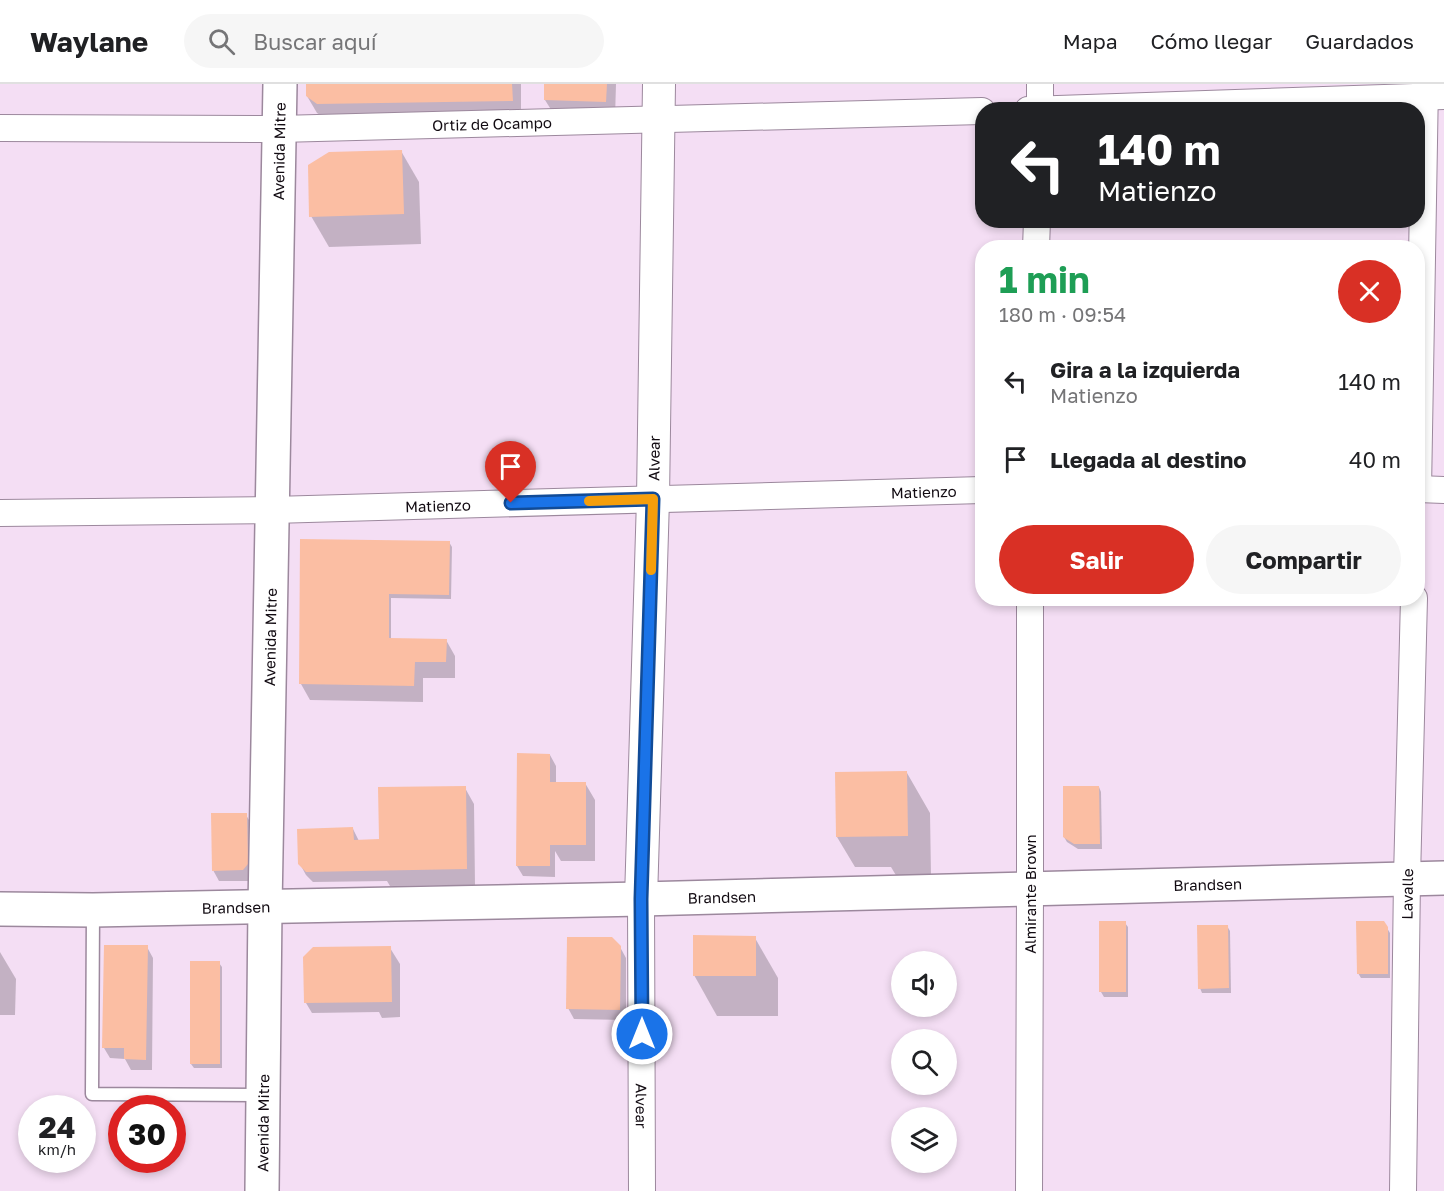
<!DOCTYPE html>
<html lang="es">
<head>
<meta charset="utf-8">
<style>
  :root { --surface:#fff; --page:#f6f6f6; --text:#202124; --muted:#757577; --line:#e0e0e0; --accent:#d93025 }
  body { margin:0; font-family:"Golos Text",sans-serif; background:var(--page); color:var(--text); height:100vh; display:flex; flex-direction:column; font-size:22px; white-space:nowrap }
  * { box-sizing:border-box; margin:0 }
  p { font-size:20px; color:var(--muted) }
  .icon { flex:none; width:33px; height:33px; fill:none; stroke:currentColor; stroke-width:2; stroke-linecap:round; stroke-linejoin:round }
  .map { position:relative; flex:1; overflow:hidden }
  .sheet { position:absolute; left:975px; top:156px; width:450px; height:366px; display:flex; flex-direction:column; background:var(--surface); border-radius:24px; box-shadow:0 3px 9px #0003 }
  .sheet>* { flex:none }
  .top-card { position:absolute; left:975px; top:18px; width:450px; height:126px; border-radius:24px; box-shadow:0 3px 9px #0003; background:#202124; color:#fff; overflow:hidden }
  .buttons { position:absolute; left:891px; top:867px; display:grid; gap:12px }
  .buttons a { display:grid; place-items:center; width:66px; height:66px; border-radius:50%; background:var(--surface); box-shadow:0 3px 9px #0003; font-size:30px }
  .speed { position:absolute; left:18px; top:1011px; display:flex; gap:12px; font-size:30px; font-weight:700; text-align:center }
  .speed>* { display:grid; place-content:center; width:78px; height:78px; border-radius:50%; background:var(--surface); box-shadow:0 3px 9px #0003; line-height:1 }
  .speed small { font-size:15px; font-weight:400 }
  .speed .limit { border:9px solid #d22; background:#fff; color:#111 }
  .pin { position:absolute; display:grid; place-items:center; width:51px; height:51px; color:#fff; margin:-62px -26px; border-radius:50% 50% 50% 0; rotate:-45deg; box-shadow:0 0 6px #0007 }
  .pin .icon { rotate:45deg }
  .me { position:absolute; width:66px; margin:-33px; rotate:0deg; stroke-linejoin:round; filter:drop-shadow(0 0 4px #0008) }
  .turn { display:flex; align-items:center; gap:21px; height:126px; padding:0 24px; font-size:27px }
  .turn .icon { width:78px; height:78px; stroke-width:2.5 }
  .turn b { display:block; font-size:42px; line-height:51px }
  .round { display:grid; place-items:center; flex:none; width:63px; height:63px; border-radius:32px; background:var(--page) }
  .overview { display:flex; align-items:center; justify-content:space-between; height:102px; padding:0 24px }
  h1 { font-size:36px; font-weight:700; line-height:45px; color:#1e9e55 }
  .primary-button { display:flex; gap:12px; margin-top:auto; padding:12px 24px }
  .primary-button a { flex:1; height:69px; border-radius:36px; background:var(--accent); color:#fff; font-size:24px; font-weight:700; line-height:69px; text-align:center }
  .primary-button a+a { background:var(--page); color:var(--text) }
  ul { padding:0; list-style:none }
  li { display:flex; align-items:center; gap:18px; height:78px; padding:0 24px }
  li div { flex:1 }
  li b { display:block; font-size:22px }
  li em { font-style:normal }
  header { display:flex; align-items:center; gap:36px; box-sizing:border-box; height:84px; padding:0 30px; background:var(--surface); border-bottom:2px solid var(--line) }
  header strong { font-size:28px }
  nav { display:flex; gap:33px; margin-inline-start:auto; font-size:21px }
  .search { width:420px; height:54px; background:var(--page); display:flex; align-items:center; gap:15px; box-sizing:border-box; padding:0 21px; border-radius:33px; color:var(--muted); font-size:22px }
  .map>svg:first-child { display:block }
</style>
</head>
<body>
<header>
<strong>Waylane</strong>
<div class="search"><svg class="icon" aria-label="search" viewBox="0 0 24 24"><circle cx="10" cy="10" r="6"/><path d="M15 15l6 6"/></svg>Buscar aquí</div>
<nav><a>Mapa</a><a>Cómo llegar</a><a>Guardados</a></nav>
</header>
<div class="map">
<svg width="1444" height="1107" viewBox="0 0 1444 1107">
  <rect width="100%" height="100%" fill="#f4def4"/>
  <!-- shadow -->
  <g fill="#0003">
    <path d="M307 0H521V33L328 36 317 29 307 12Z"/>
    <path d="M546 0H616L615 34 555 32 545 16Z"/>
    <path d="M401 67 419 98 421 160 329 163 311 132Z"/>
    <path d="M302 457 449 458 452 463 451 515 391 514V556H446L455 572V594H423V618L310 616 301 600Z"/>
    <path d="M550 671 556 682V699H585L595 716V777H561L555 767V793L523 792 517 782Z"/>
    <path d="M907 689 930 729 931 792 897 793 891 783H855L837 753Z"/>
    <path d="M1099 703 1101 708 1102 765H1078L1067 758 1064 753Z"/>
    <path d="M465 704 474 720 475 801 390 802 387 797 313 798 306 791 300 780 353 745 359 757H378Z"/>
    <path d="M246 731 252 741 249 797H219L213 786Z"/>
    <path d="M1125 839 1128 843V913H1104L1101 908Z"/>
    <path d="M1227 842 1230 847 1231 909H1202L1200 904Z"/>
    <path d="M1387 844 1390 849V894H1361L1358 889Z"/>
    <path d="M755 854 778 894V932H717L694 891Z"/>
    <path d="M147 863 153 874 152 986H131L125 975 110 974 104 964Z"/>
    <path d="M620 863 626 874V936L574 935 568 924Z"/>
    <path d="M390 864 400 880V933L382 934 379 928 312 929 306 919Z"/>
    <path d="M0 868 16 895 15 931H0Z"/>
    <path d="M219 879 222 883V984H194L191 980Z"/>
  </g>
  <!-- building -->
  <g fill="#fbbea3">
    <path d="M306 0H512L513 17 317 20 306 12Z"/>
    <path d="M544 0H607L606 18 544 16Z"/>
    <path d="M402 66 404 130 309 133 308 81 329 68Z"/>
    <path d="M300 455 450 457 449 511 389 510V554L447 555 446 578H415L414 602 299 600Z"/>
    <path d="M517 669 550 670V698H586V761H550V782H516Z"/>
    <path d="M907 687 908 752 836 753 835 688Z"/>
    <path d="M466 702 467 785 306 788 298 780 297 745 353 743 354 756 379 755 378 703Z"/>
    <path d="M1063 702H1099L1100 760H1074L1063 753Z"/>
    <path d="M211 729H247L248 780 243 786 212 787Z"/>
    <rect x="1099" y="837" width="27" height="71"/>
    <path d="M1356 837H1384L1388 843V890H1357Z"/>
    <path d="M1197 841H1228L1229 904 1198 905Z"/>
    <path d="M693 851 756 852V892H693Z"/>
    <path d="M567 853H612L621 862 620 926 566 925Z"/>
    <path d="M104 861H148L146 976 124 975V964H102Z"/>
    <path d="M391 862 392 918 304 919 303 873 313 863Z"/>
    <rect x="190" y="877" width="30" height="103"/>
  </g>
  <g fill="none" stroke-linecap="round" stroke-linejoin="round">
    <!-- service casing -->
    <g stroke="#9c889d" stroke-width="15">
      <path id="service" d="M93 827 92 1010 261 1011"/>
    </g>
    <!-- minor casing -->
    <g stroke="#9c889d" stroke-width="28">
      <g id="minor">
        <path d="M1028 26 1444 12"/>
        <path d="M1040 26V0"/>
        <path id="s1" d="M0 44 279 45 982 27"/>
        <path d="M1036 164 1037 136"/>
        <path d="M1418 405 1444 406"/>
        <path d="M1418 406 1425 0"/>
        <path id="s2" d="M0 429 273 426 982 406"/>
        <path id="s3" d="M641 815 642 1107"/>
        <path id="s4" d="M1029 1107 1030 805V514"/>
        <path id="s5" d="M1403 1107 1407 794 1414 514"/>
      </g>
    </g>
    <!-- tertiary casing -->
    <g stroke="#9c889d" stroke-width="34">
      <g id="tertiary">
        <path id="s6" d="M641 815 653 415 659 0"/>
      </g>
    </g>
    <!-- secondary casing -->
    <g stroke="#9c889d" stroke-width="36">
      <g id="secondary">
        <path id="s7" d="M0 825 93 826 641 815 1444 794"/>
        <path id="s8" d="M262 1107 265 823 280 0"/>
      </g>
    </g>
    <!-- service -->
    <use href="#service" stroke="#fff" stroke-width="12"/>
    <!-- minor -->
    <use href="#minor" stroke="#fff" stroke-width="26"/>
    <!-- tertiary -->
    <use href="#tertiary" stroke="#fff" stroke-width="32"/>
    <!-- secondary -->
    <use href="#secondary" stroke="#fff" stroke-width="33"/>
  </g>
  <g fill="none" stroke-linecap="round" stroke-linejoin="round">
    <!-- route casing -->
    <g stroke="#114b97" stroke-width="15">
      <path id="route" d="M511 419 653 415 641 815 642 950"/>
    </g>
    <!-- route -->
    <use href="#route" stroke="#1a73e8" stroke-width="10"/>
    <!-- slow -->
    <path stroke="#f59e0b" stroke-width="10" d="M589 417 653 415 651 486"/>
  </g>
  <g text-anchor="middle" dominant-baseline="central" stroke-width="5" stroke-linejoin="round" paint-order="stroke">
    <!-- street labels -->
    <g font-size="15" fill="#120b12" stroke="#feedff">
      <text stroke="none"><textPath href="#s1" startOffset="492">Ortiz de Ocampo</textPath></text>
      <text stroke="none"><textPath href="#s8" startOffset="1040">Avenida Mitre</textPath></text>
      <text stroke="none"><textPath href="#s6" startOffset="441">Alvear</textPath></text>
      <text stroke="none"><textPath href="#s2" startOffset="924">Matienzo</textPath></text>
      <text stroke="none"><textPath href="#s2" startOffset="438">Matienzo</textPath></text>
      <text stroke="none"><textPath href="#s8" startOffset="554">Avenida Mitre</textPath></text>
      <text stroke="none"><textPath href="#s7" startOffset="1208">Brandsen</textPath></text>
      <text stroke="none"><textPath href="#s4" startOffset="297">Almirante Brown</textPath></text>
      <text stroke="none"><textPath href="#s5" startOffset="297">Lavalle</textPath></text>
      <text stroke="none"><textPath href="#s7" startOffset="722">Brandsen</textPath></text>
      <text stroke="none"><textPath href="#s7" startOffset="236">Brandsen</textPath></text>
      <text stroke="none"><textPath href="#s3" startOffset="207">Alvear</textPath></text>
      <text stroke="none"><textPath href="#s8" startOffset="68">Avenida Mitre</textPath></text>
    </g>
  </g>
</svg>
<div class="buttons">
<a><svg class="icon" aria-label="sound" viewBox="0 0 24 24"><path d="M4 9h4l5-4v14l-5-4H4zM17 9q2 3 0 6"/></svg></a>
<a><svg class="icon" aria-label="search" viewBox="0 0 24 24"><circle cx="10" cy="10" r="6"/><path d="M15 15l6 6"/></svg></a>
<a><svg class="icon" aria-label="layers" viewBox="0 0 24 24"><path d="M12 4l9 5-9 5-9-5zM3 14l9 5 9-5"/></svg></a>
</div>
<div class="speed"><div>24<small>km/h</small></div><div class="limit">30</div></div>
<div class="pin" style="left:511px;top:419px;background:#d93025"><svg class="icon" aria-label="arrive" viewBox="0 0 24 24"><path d="M6 21V4h12l-3 4 3 4H6"/></svg></div>
<svg class="me" style="left:642px;top:950px" viewBox="-20 -20 40 40"><circle r="17" fill="#1a73e8" stroke="#fff" stroke-width="3"/><path d="M0-11L8 9 0 5-8 9z" fill="#fff"/></svg>
<div class="top-card">
<div class="turn"><svg class="icon" aria-label="left" viewBox="0 0 24 24"><path d="M17 20v-9H6M10 6l-5 5 5 5"/></svg><div><b>140 m</b>Matienzo</div></div>
</div>
<section class="sheet">
<div class="overview"><div><h1>1 min</h1><p>180 m · 09:54</p></div><a class="round" style="background:#d93025;color:#fff"><svg class="icon" aria-label="close" viewBox="0 0 24 24"><path d="M6 6l12 12M18 6L6 18"/></svg></a></div>
<ul>
<li><svg class="icon" aria-label="left" viewBox="0 0 24 24"><path d="M17 20v-9H6M10 6l-5 5 5 5"/></svg><div><b>Gira a la izquierda</b><p>Matienzo</p></div><em>140 m</em></li>
<li><svg class="icon" aria-label="arrive" viewBox="0 0 24 24"><path d="M6 21V4h12l-3 4 3 4H6"/></svg><div><b>Llegada al destino</b></div><em>40 m</em></li>
</ul>
<div class="primary-button"><a>Salir</a><a>Compartir</a></div>
</section>
</div>
</body>
</html>
